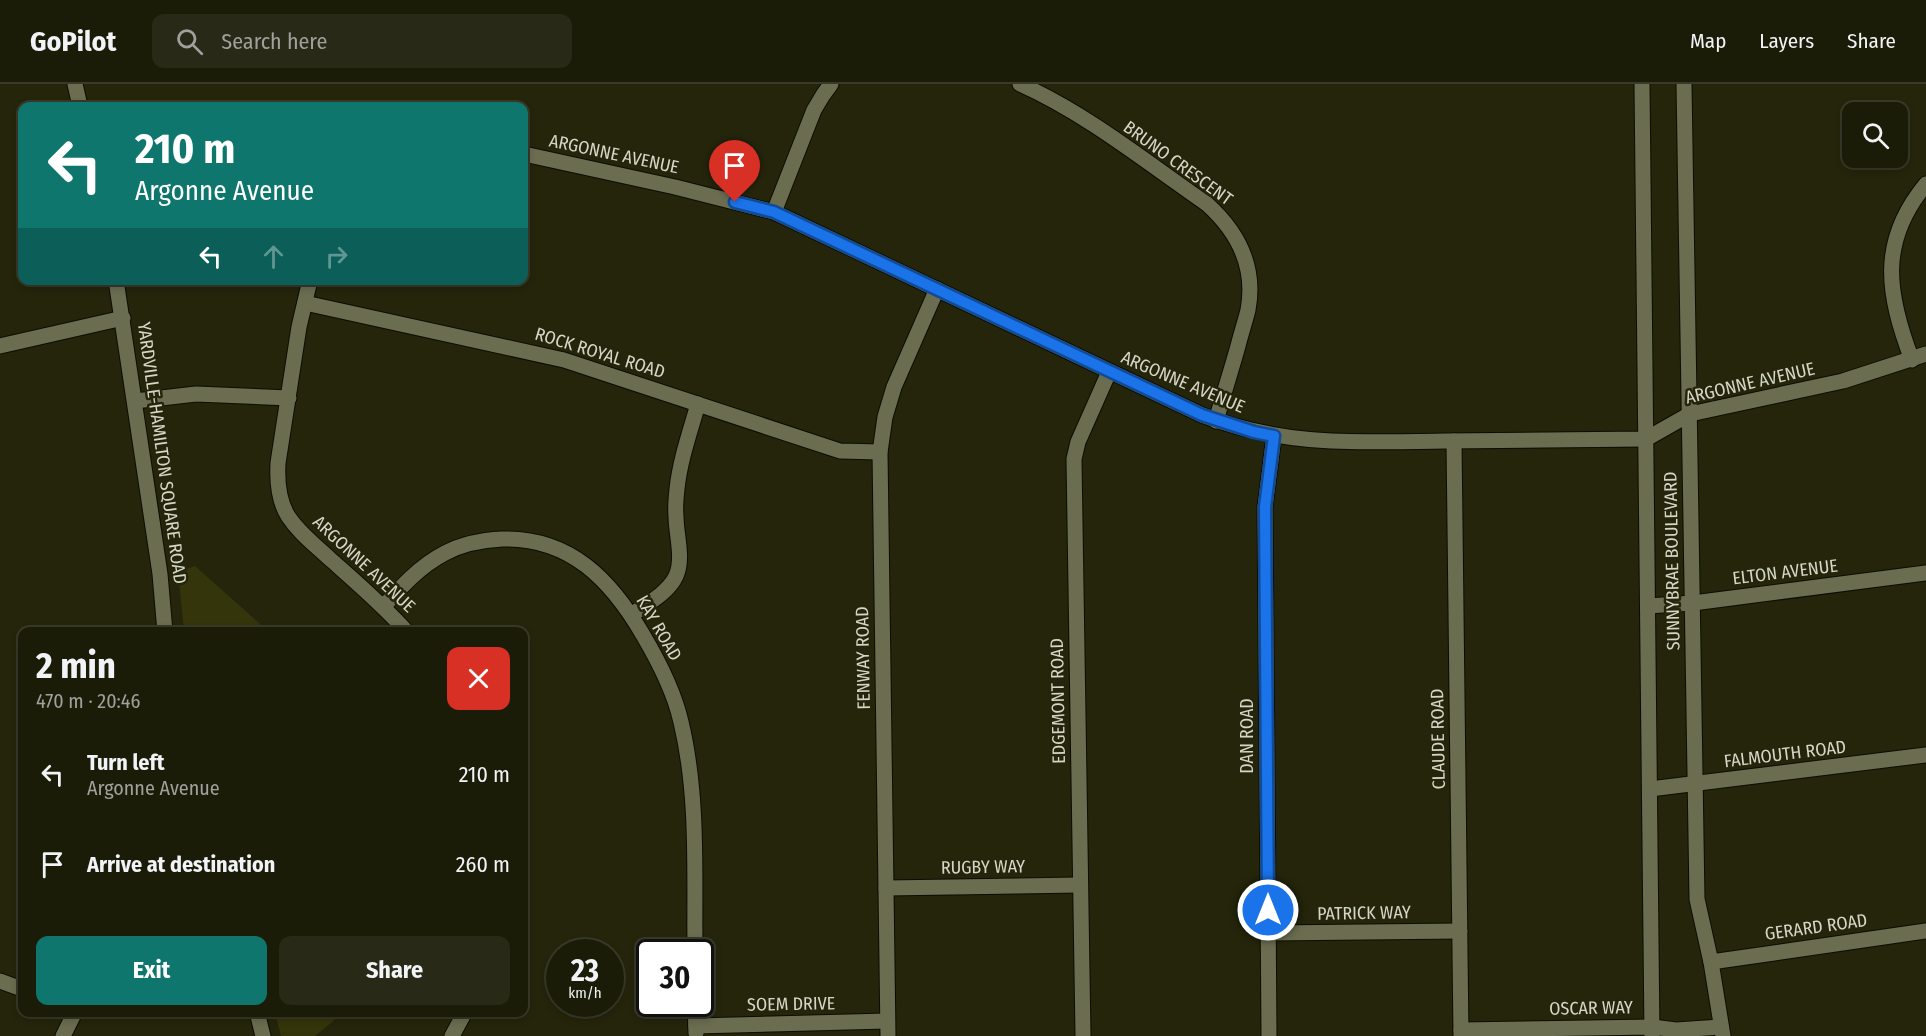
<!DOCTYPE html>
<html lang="en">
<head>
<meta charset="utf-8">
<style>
  :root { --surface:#1b1c08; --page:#282916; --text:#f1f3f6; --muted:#a0a19c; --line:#393a29; --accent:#0f766e }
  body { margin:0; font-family:"Fira Sans Condensed",sans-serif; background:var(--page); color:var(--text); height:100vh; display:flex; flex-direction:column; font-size:22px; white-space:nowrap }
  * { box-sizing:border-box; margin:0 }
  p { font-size:20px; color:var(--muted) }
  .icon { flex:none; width:33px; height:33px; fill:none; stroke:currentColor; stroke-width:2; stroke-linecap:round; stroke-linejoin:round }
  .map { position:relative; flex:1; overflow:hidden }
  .panel { position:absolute; left:18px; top:543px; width:510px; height:390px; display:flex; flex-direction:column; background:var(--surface); border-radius:12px; box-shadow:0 3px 9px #0003,0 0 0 2px var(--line) }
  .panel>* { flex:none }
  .top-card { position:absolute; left:18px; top:18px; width:510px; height:183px; border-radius:12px; box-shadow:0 3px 9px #0003,0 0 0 2px var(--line); background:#0f766e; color:#fff; overflow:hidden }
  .buttons { position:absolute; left:1842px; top:18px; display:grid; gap:12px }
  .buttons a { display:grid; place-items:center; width:66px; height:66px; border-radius:12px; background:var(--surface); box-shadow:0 3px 9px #0003,0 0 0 2px var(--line); font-size:30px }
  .speed { position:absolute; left:546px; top:855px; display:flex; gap:12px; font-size:30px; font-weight:700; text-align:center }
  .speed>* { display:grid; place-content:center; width:78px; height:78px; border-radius:50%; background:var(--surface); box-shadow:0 3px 9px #0003,0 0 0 2px var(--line); line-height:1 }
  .speed small { font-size:15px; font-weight:400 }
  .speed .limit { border:3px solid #111; border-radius:9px; background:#fff; color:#111 }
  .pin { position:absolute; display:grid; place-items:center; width:51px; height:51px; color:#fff; margin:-62px -26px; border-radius:50% 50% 50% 0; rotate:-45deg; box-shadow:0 0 6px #0007 }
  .pin .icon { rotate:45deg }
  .me { position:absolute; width:66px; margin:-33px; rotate:0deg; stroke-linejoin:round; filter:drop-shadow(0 0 4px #0008) }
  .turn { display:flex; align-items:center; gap:21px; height:126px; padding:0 18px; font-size:27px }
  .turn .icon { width:78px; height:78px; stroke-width:2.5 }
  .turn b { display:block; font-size:42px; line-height:51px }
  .lanes { display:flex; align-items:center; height:57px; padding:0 18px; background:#0003; justify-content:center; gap:30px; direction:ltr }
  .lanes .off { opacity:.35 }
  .round { display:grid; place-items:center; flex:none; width:63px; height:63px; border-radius:12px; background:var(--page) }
  .head { display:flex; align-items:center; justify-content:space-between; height:102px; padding:0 18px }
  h1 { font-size:36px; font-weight:700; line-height:45px }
  .action { display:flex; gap:12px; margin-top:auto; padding:12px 18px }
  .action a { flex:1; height:69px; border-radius:12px; background:var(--accent); color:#fff; font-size:24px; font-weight:700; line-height:69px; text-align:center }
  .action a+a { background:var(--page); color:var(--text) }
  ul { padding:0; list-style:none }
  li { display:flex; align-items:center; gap:18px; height:90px; padding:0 18px }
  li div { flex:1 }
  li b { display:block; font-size:22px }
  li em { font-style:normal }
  header { display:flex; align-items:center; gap:36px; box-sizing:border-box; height:84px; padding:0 30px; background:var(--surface); border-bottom:2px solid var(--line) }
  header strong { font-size:28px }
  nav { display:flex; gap:33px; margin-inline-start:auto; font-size:21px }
  .search { width:420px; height:54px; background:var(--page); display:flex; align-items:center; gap:15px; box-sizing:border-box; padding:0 21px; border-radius:12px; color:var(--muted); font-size:22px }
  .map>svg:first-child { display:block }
</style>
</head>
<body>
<header>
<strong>GoPilot</strong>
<div class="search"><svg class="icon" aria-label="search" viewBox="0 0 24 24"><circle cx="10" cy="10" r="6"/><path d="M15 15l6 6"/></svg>Search here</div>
<nav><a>Map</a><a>Layers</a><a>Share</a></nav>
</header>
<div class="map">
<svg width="1926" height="952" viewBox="0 0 1926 952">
  <rect width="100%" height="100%" fill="#24250b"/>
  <!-- green -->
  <g fill="#34350a">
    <path d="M195 482 268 547H184L178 488Z"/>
    <path d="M275 929V928L343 929 315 952H281Z"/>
  </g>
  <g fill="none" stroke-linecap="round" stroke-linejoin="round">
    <!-- minor casing -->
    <g stroke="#0d0d00" stroke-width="17">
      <g id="minor">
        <path d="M75 0 80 22"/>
        <path d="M1020 0C1087 30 1146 78 1207 120 1238 148 1256 183 1248 226 1245 238 1241 250 1238 262 1231 287 1223 312 1216 337"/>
        <path d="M1642 0 1652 952"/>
        <path d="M1684 0 1697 815 1711 878 1723 952"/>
        <path d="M524 70 675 103 774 128 1202 331C1285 363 1357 358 1445 357 1512 356 1579 356 1646 355L1690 330 1843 297 1926 270"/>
        <path d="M774 128 814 26 823 11 831 0"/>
        <path d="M116 196 160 490 165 548"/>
        <path d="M310 196 299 243 278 379C277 397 278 416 288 432 299 449 315 461 330 475 356 498 383 521 407 548"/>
        <path d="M305 219 564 276 840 367 880 368"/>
        <path d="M0 262 123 234"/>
        <path d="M1912 276C1887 210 1878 158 1926 100"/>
        <path d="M135 317 196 310 289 314"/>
        <path d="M1454 357 1461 952"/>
        <path d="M384 522C402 502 420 482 445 469 462 460 482 456 502 455 570 453 611 496 643 551 659 578 674 607 681 638 699 713 694 792 695 868"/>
        <path d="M1648 522 1693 519 1926 489"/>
        <path d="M631 531C647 520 668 509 676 492 684 474 676 451 676 432 675 423 676 414 677 405 680 376 690 348 698 320"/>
        <path d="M1650 705 1926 671"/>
        <path d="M886 804 1080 801"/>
        <path d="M1268 849 1460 847"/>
        <path d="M1711 878 1926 847"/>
        <path d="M0 897 22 905"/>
        <path d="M695 920 696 949"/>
        <path d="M257 928 263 952"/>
        <path d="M696 942 887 937"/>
        <path d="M1461 946 1652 943 1676 946 1721 943"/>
        <path d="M63 952 75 928"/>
        <path d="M452 952 465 928"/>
        <path d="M888 952 880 368 885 333 894 303 937 205"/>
        <path d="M1083 952 1074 375 1078 358 1109 288"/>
        <path d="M1269 952 1265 423 1274 352"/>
      </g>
    </g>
    <!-- minor -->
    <use href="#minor" stroke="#6b6d51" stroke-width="15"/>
  </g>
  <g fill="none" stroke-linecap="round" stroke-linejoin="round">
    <!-- route casing -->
    <g stroke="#114b97" stroke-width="15">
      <path id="route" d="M735 118 774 128 1202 331 1254 348 1274 352 1265 423 1268 826"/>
    </g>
    <!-- route -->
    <use href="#route" stroke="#1a73e8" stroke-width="10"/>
  </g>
  <g text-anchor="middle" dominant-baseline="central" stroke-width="5" stroke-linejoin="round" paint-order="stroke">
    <!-- street labels -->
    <g font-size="18" fill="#d4d6c6" stroke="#24250b">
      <text transform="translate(614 70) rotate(12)">ARGONNE AVENUE</text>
      <text transform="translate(1178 79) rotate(36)">BRUNO CRESCENT</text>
      <text transform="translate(600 269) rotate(17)">ROCK ROYAL ROAD</text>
      <text transform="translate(1183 298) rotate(23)">ARGONNE AVENUE</text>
      <text transform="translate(1750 299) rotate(-13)">ARGONNE AVENUE</text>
      <text transform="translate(162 369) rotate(82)">YARDVILLE-HAMILTON SQUARE ROAD</text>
      <text transform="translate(1672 477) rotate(-91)">SUNNYBRAE BOULEVARD</text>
      <text transform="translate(364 480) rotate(43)">ARGONNE AVENUE</text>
      <text transform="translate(1785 488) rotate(-7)">ELTON AVENUE</text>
      <text transform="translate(659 544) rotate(60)">KAY ROAD</text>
      <text transform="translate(863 574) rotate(-91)">FENWAY ROAD</text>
      <text transform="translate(1058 617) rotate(-91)">EDGEMONT ROAD</text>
      <text transform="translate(1247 652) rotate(-90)">DAN ROAD</text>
      <text transform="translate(1438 655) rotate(-91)">CLAUDE ROAD</text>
      <text transform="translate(1785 670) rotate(-7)">FALMOUTH ROAD</text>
      <text transform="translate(983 783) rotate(-1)">RUGBY WAY</text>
      <text transform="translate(1364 829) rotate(-1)">PATRICK WAY</text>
      <text transform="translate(1816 843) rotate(-8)">GERARD ROAD</text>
      <text transform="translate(791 920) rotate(-1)">SOEM DRIVE</text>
      <text transform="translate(1591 924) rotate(-1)">OSCAR WAY</text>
    </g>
  </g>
</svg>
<div class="buttons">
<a><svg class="icon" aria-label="search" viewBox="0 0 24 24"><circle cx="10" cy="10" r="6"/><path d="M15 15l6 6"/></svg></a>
</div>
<div class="speed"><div>23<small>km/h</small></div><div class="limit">30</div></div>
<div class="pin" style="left:735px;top:118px;background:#d93025"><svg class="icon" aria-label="arrive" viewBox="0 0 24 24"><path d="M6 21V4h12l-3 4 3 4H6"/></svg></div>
<svg class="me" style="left:1268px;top:826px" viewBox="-20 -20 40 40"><circle r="17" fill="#1a73e8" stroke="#fff" stroke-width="3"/><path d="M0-11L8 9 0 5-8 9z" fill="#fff"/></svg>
<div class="top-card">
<div class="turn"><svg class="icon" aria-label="left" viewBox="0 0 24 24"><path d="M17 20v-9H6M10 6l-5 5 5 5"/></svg><div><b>210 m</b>Argonne Avenue</div></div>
<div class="lanes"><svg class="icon" aria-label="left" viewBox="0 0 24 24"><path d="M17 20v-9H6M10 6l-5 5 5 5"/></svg><svg class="icon off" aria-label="ahead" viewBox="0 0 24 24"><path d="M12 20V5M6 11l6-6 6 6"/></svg><svg class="icon off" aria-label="right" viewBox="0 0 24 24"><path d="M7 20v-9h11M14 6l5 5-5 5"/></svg></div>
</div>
<section class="panel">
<div class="head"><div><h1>2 min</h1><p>470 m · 20:46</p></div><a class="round" style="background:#d93025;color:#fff"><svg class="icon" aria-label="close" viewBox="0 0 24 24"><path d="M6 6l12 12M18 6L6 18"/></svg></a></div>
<ul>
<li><svg class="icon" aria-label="left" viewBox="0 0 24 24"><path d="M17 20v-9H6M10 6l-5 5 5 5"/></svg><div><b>Turn left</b><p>Argonne Avenue</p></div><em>210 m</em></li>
<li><svg class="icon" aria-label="arrive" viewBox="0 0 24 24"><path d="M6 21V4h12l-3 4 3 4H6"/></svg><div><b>Arrive at destination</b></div><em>260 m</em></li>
</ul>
<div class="action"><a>Exit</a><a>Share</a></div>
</section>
</div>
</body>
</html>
